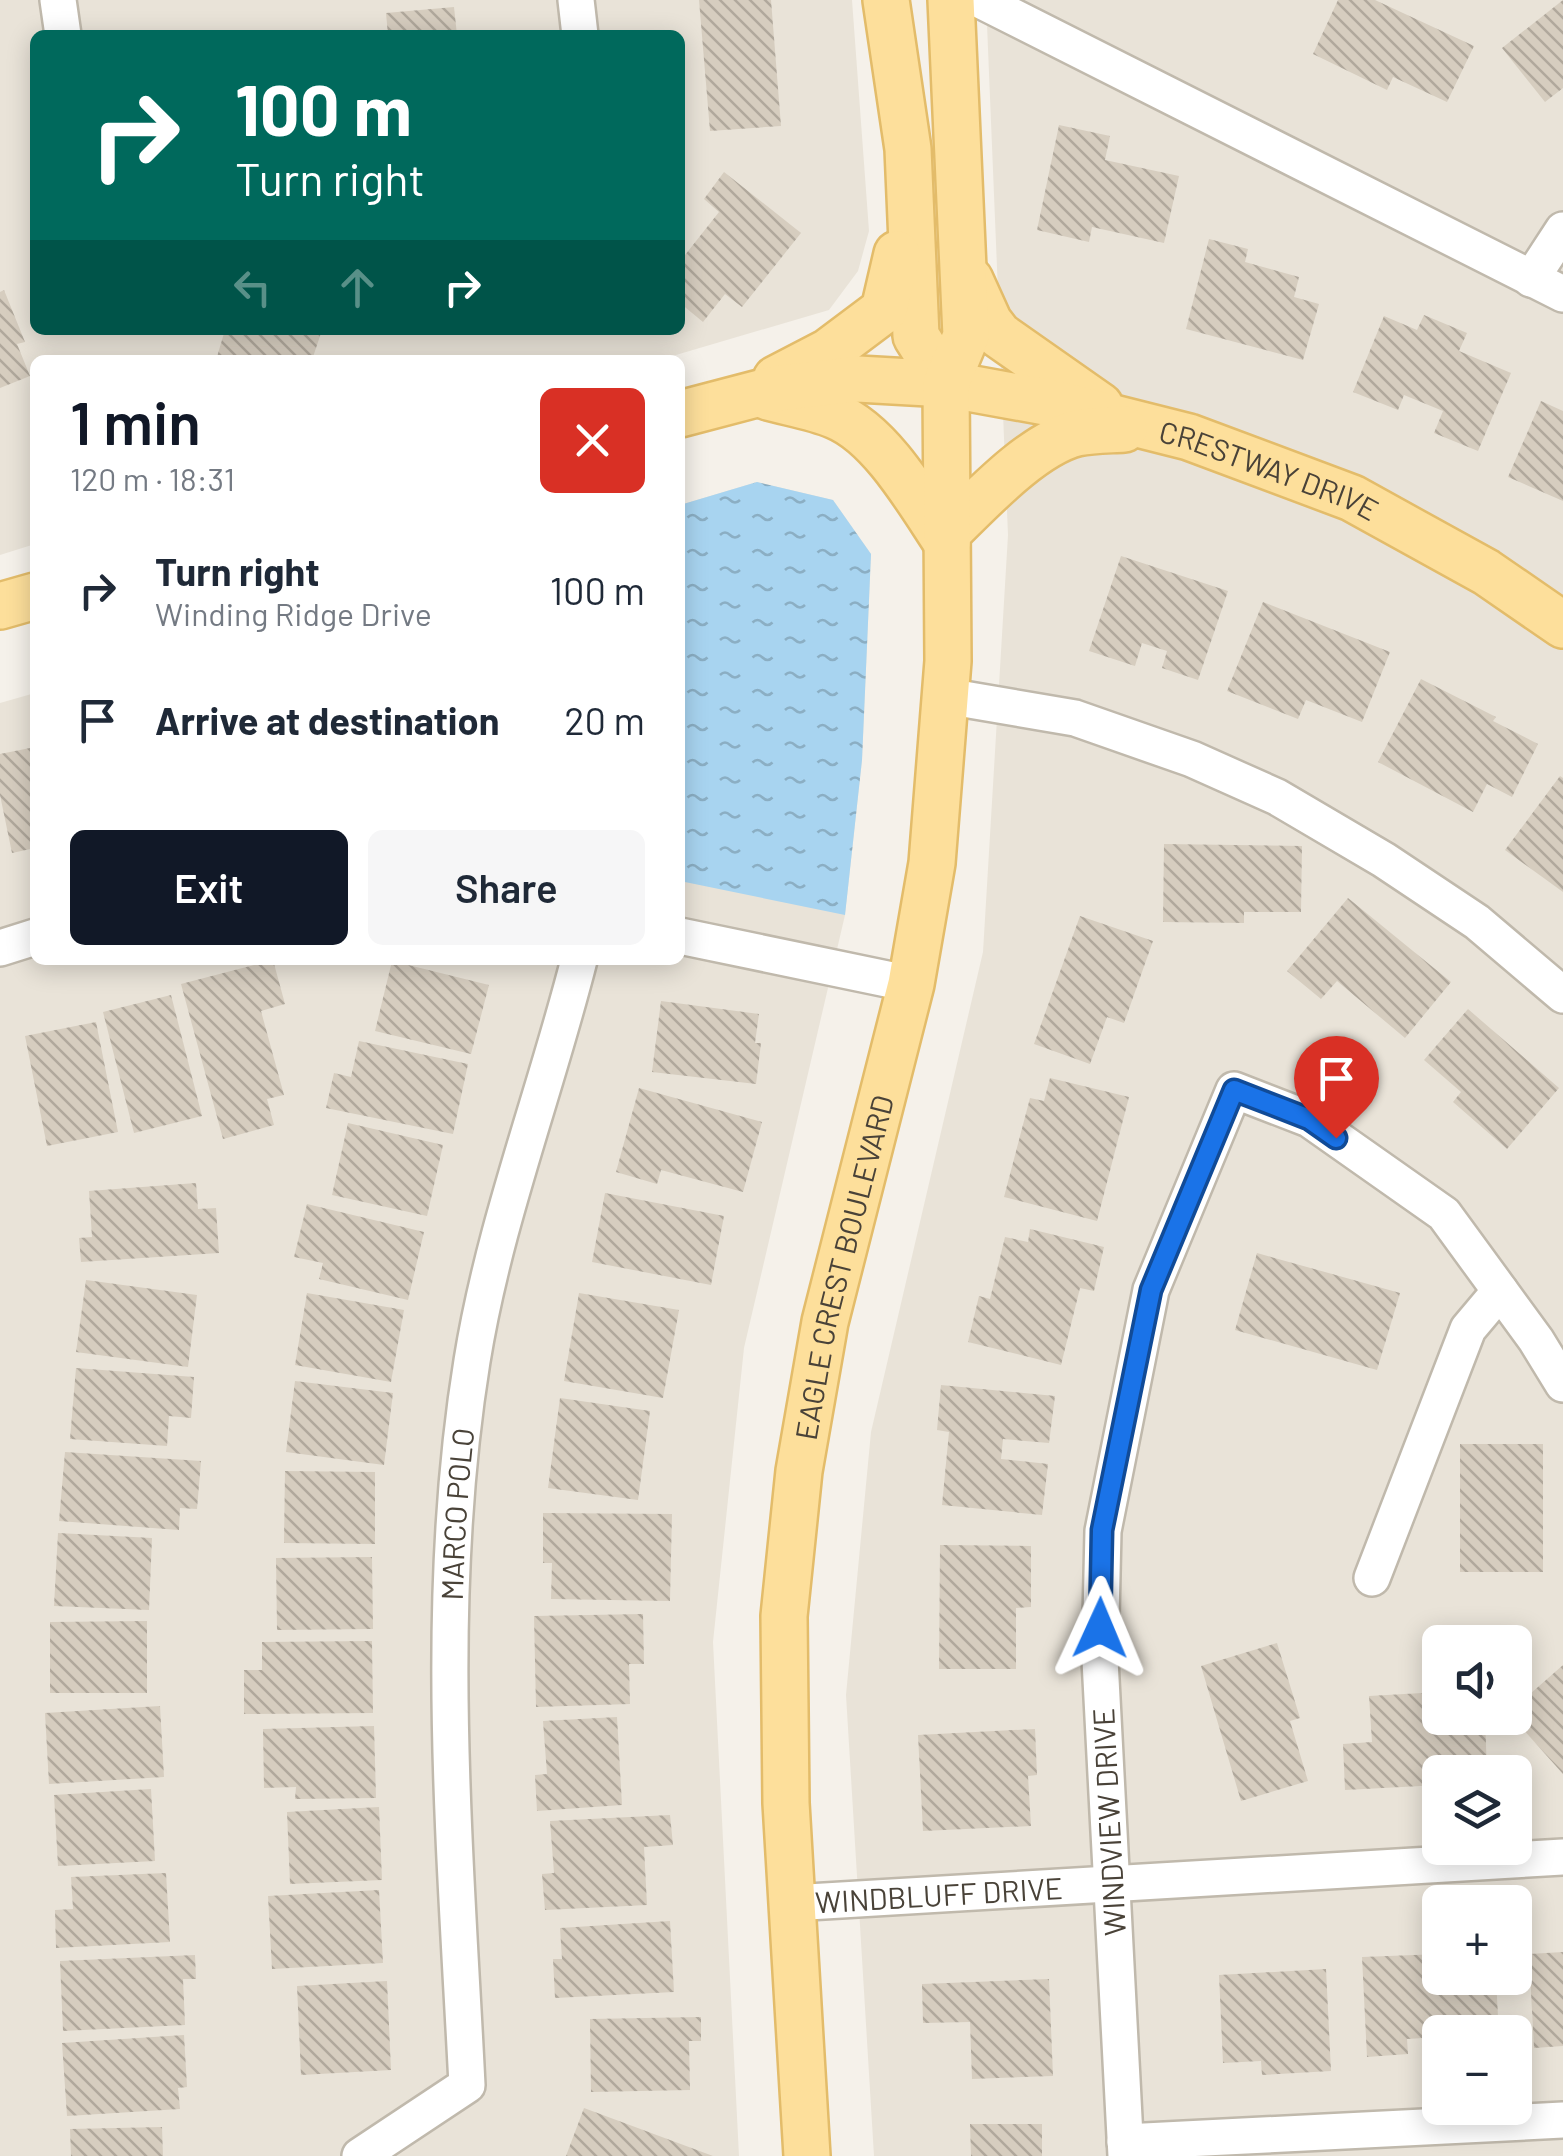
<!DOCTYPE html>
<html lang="en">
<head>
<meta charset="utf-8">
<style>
  :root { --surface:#fff; --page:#f6f6f7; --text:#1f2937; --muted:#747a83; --accent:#111827 }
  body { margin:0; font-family:Barlow,sans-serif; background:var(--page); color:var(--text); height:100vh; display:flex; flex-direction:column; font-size:38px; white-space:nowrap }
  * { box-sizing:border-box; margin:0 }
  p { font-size:32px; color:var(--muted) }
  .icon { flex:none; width:55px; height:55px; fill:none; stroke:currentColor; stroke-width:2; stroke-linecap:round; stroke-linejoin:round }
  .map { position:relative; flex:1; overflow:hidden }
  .panel { position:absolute; left:30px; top:355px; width:655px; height:610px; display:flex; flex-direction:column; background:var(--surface); border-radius:15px; box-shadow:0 5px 25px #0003 }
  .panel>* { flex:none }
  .top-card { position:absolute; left:30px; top:30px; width:655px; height:305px; border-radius:15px; box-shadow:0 5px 25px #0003; background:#00695c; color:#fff; overflow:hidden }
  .controls { position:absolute; left:1422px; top:1625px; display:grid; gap:20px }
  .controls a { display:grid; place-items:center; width:110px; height:110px; border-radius:15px; background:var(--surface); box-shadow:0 5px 25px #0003; font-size:50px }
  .pin { position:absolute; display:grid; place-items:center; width:85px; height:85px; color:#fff; margin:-102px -42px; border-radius:50% 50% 50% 0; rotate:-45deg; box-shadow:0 0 10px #0007 }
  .pin .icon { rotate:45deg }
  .me { position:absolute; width:110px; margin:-55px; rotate:1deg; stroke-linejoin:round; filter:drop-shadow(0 0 8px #0008) }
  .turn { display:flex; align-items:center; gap:35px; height:210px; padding:0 40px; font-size:45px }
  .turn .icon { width:130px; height:130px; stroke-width:2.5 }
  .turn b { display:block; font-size:70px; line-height:85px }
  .lanes { display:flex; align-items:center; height:95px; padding:0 40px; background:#0003; justify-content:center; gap:50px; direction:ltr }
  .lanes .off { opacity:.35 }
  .round { display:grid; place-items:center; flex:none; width:105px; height:105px; border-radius:15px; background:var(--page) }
  .summary { display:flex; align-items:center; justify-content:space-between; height:170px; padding:0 40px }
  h1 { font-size:60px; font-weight:600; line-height:75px; color:var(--accent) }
  .action { display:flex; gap:20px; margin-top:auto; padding:20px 40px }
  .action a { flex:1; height:115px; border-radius:15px; background:var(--accent); color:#fff; font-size:40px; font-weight:600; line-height:115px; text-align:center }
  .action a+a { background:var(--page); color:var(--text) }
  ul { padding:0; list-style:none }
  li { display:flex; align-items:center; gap:30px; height:130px; padding:0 40px }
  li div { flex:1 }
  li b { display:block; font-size:38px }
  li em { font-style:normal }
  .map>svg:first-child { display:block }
</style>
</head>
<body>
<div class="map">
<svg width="1563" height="2156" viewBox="0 0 1563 2156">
  <defs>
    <pattern id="water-ripples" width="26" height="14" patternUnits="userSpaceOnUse" patternTransform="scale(2.5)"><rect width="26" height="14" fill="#a8d4f0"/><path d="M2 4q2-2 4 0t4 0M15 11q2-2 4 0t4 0" fill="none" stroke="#8baec3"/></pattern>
    <pattern id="building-back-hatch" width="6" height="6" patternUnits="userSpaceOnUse" patternTransform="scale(2.5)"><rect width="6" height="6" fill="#d6cdbf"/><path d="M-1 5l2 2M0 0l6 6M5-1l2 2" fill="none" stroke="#b0a89c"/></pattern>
  </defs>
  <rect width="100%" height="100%" fill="#f5f1ea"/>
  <!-- residential -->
  <g fill="#e9e3d8" fill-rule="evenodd">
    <path d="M0 0H852L869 231 858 271 829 310 659 360H35V544L0 555ZM35 35H680V330H35Z"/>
    <path d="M986 0H1563V2156H874L846 1695 871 1432 983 952 1008 535ZM1440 1642H1515V1718H1440ZM1440 1772H1515V1848H1440ZM1440 1902H1515V1978H1440ZM1440 2032H1515V2108H1440Z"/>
    <path d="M757 482 833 500 871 554 862 760 845 915 744 1348 713 1642 739 2156H0V703L35 693V960H680V505Z"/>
  </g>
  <!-- water -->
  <path fill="url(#water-ripples)" d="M757 482 833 500 871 554 862 760 845 915 680 881V505Z"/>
  <!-- building -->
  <g fill="url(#building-back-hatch)">
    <path d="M699 0H771L781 126 710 131Z"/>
    <path d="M1338 0H1375L1474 46 1447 102 1393 77 1387 90 1313 54Z"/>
    <path d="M1563 0V88L1545 102 1502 48Z"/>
    <path d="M454 7 457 35H388L386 13Z"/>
    <path d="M1059 125 1110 136 1105 160 1179 176 1164 243 1092 227 1089 242 1037 230Z"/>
    <path d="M724 172 801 233 742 307 725 294 703 322 680 303V251L685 255 719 212 704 199Z"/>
    <path d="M1209 239 1248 249 1245 262 1299 277 1294 297 1319 304 1303 360 1186 329Z"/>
    <path d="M4 290 25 342 17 344 30 376 0 388V292Z"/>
    <path d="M1424 315 1467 333 1459 351 1511 373 1478 451 1434 433 1443 411 1404 395 1398 410 1353 392 1384 316 1417 330Z"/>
    <path d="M225 330H322L312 360H216Z"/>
    <path d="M1541 401 1563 411V501L1508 477Z"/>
    <path d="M1121 556 1228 591 1198 680 1162 668 1167 651 1142 643 1135 666 1089 651Z"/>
    <path d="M1263 602 1390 652 1362 722 1306 700 1298 719 1227 691Z"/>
    <path d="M1421 679 1496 717 1493 721 1538 744 1512 797 1487 784 1473 812 1378 762Z"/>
    <path d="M35 747V848L12 853 0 795V754Z"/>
    <path d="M1560 776 1563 778V892L1505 850Z"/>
    <path d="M1164 844 1302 846 1301 912H1244V923L1163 922Z"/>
    <path d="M1348 898 1451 982 1405 1038 1337 981 1321 999 1287 971Z"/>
    <path d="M1080 916 1153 941 1124 1023 1107 1017 1090 1064 1034 1044Z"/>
    <path d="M273 960 285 1004 261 1011 284 1095 267 1099 274 1125 223 1139 181 984Z"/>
    <path d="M392 961 489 985 471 1054 375 1031Z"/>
    <path d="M171 995 202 1116 134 1133 103 1012Z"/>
    <path d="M661 1001 759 1014 755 1043H761L756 1084 652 1072Z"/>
    <path d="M1468 1009 1559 1088 1507 1149 1453 1102 1461 1092 1424 1060Z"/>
    <path d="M96 1022 118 1132 47 1146 25 1036Z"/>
    <path d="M359 1041 468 1064 453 1134 326 1108 334 1073 351 1077Z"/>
    <path d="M1050 1078 1129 1097 1097 1221 1004 1197 1030 1098 1044 1101Z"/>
    <path d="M639 1088 762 1122 743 1192 661 1170 657 1184 616 1172Z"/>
    <path d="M348 1123 443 1145 427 1216 332 1195Z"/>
    <path d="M196 1183 198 1209 216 1208 219 1253 81 1262 79 1238 92 1237 89 1191Z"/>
    <path d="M605 1193 724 1216 711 1285 592 1262Z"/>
    <path d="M307 1204 424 1232 408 1300 319 1279 323 1263 294 1257Z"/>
    <path d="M1030 1229 1104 1247 1094 1291 1080 1288 1061 1365 968 1342 979 1296 990 1299 1005 1237 1028 1242Z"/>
    <path d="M1257 1253 1400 1293 1377 1370 1235 1330Z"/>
    <path d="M86 1280 197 1295 188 1367 76 1352Z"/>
    <path d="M307 1293 404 1310 391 1382 295 1365Z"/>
    <path d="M579 1293 679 1310 663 1398 564 1381Z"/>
    <path d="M76 1368 194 1377 191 1418 169 1416 167 1446 70 1439Z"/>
    <path d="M295 1381 393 1393 384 1465 286 1452Z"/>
    <path d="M941 1385 1055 1396 1049 1443 1003 1439 1001 1459 1048 1464 1042 1515 942 1505 949 1432 937 1430Z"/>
    <path d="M560 1398 650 1411 638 1500 548 1488Z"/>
    <rect x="1460" y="1444" width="83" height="128"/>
    <path d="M65 1452 201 1461 197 1509 180 1508 179 1530 59 1521Z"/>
    <path d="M285 1471 375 1472V1544L284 1543Z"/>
    <path d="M543 1513 672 1514 670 1601 551 1599 552 1563H543Z"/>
    <path d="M58 1533 152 1538 149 1610 54 1606Z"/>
    <path d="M940 1545 1031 1546V1607L1016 1608V1669H939Z"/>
    <path d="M372 1557 373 1629 277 1630 276 1558Z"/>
    <path d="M643 1614 644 1664H629L630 1704 536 1707 534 1616Z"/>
    <path d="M147 1621V1693H50V1622Z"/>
    <path d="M372 1641 373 1713 244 1714V1670H262V1642Z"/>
    <path d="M1277 1643 1300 1718 1290 1721 1308 1781 1241 1801 1201 1666Z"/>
    <path d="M1563 1665V1774L1513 1718 1515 1707Z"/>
    <path d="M1440 1692V1718H1485L1487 1772H1440V1785L1345 1790 1343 1744 1372 1742 1369 1696Z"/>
    <path d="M160 1706 164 1777 49 1784 45 1713Z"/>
    <path d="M617 1717 622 1805 537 1811 535 1775 547 1774 543 1721Z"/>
    <path d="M374 1726 376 1798 295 1799 296 1787 264 1788 263 1729Z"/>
    <path d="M1035 1729 1037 1775 1028 1776 1031 1826 923 1831 918 1735Z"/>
    <path d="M151 1789 155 1861 58 1866 54 1795Z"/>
    <path d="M379 1807 382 1880 290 1884 287 1812Z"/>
    <path d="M670 1815 673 1845 644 1847 647 1905 545 1910 542 1874 554 1873 550 1821Z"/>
    <path d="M166 1873 170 1942 56 1948 55 1910 73 1909 71 1877Z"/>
    <path d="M379 1890 383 1963 272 1969 268 1896Z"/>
    <path d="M670 1921 674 1992 555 1998 553 1959H562L560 1928Z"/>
    <path d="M1563 1952V2046L1534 2048 1529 1954Z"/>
    <path d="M1440 1954V1978H1496L1498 2017 1439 2021 1440 2037 1407 2039 1408 2054 1367 2057 1362 1957Z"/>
    <path d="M195 1955 196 1979H183L185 2025 63 2031 60 1961Z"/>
    <path d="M1326 1969 1331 2071 1262 2075 1261 2061 1223 2063 1219 1975Z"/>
    <path d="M1049 1979 1053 2076 972 2079 970 2022 923 2023 922 1984Z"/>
    <path d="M387 1981 391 2070 301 2075 297 1986Z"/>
    <path d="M701 2017V2041H689L690 2090 591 2092 590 2019Z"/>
    <path d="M184 2035 187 2087 178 2088 180 2109 67 2116 62 2043Z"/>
    <path d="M584 2108 713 2156H566Z"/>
    <path d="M970 2124H1042V2156H971Z"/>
    <path d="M162 2127 163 2156H71L70 2129Z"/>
  </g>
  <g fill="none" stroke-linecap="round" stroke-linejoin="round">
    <!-- minor casing -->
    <g stroke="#c0b9ac" stroke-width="40">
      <g id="minor">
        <path d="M58 0 63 35"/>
        <path d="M576 0 580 35"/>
        <path d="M980 0 1563 294"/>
        <path d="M1531 279 1563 230"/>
        <path d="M946 696 1075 718 1192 759 1277 797 1384 860 1477 922 1563 995"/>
        <path d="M680 936 911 984"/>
        <path d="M0 948 35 937"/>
        <path d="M1372 1578 1468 1329 1500 1291"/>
        <path id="s1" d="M791 1903 1563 1857"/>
        <path d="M1125 2142 1563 2120"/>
        <path id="s2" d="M360 2156 467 2085C455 1845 433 1601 472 1361 494 1224 545 1094 579 960"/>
        <path d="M1126 2156 1100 1660 1103 1531 1151 1290 1234 1090 1309 1119 1444 1214 1536 1340 1563 1384"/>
      </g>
    </g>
    <!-- major casing -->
    <g stroke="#e3bc6a" stroke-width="50">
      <g id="major">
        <path d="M886 0 908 149 916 336 946 384"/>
        <path d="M970 280 989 322 999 335 1100 406"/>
        <path d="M776 379 828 352 884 310 897 254"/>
        <path d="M768 397C790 403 815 407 836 416 882 435 920 503 947 543"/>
        <path id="s3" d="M680 414 779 388 858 379 946 384 1062 405 1189 437 1352 498 1486 572 1563 625"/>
        <path d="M947 533C980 501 1032 444 1077 433 1092 430 1109 430 1124 429"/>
        <path d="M0 606 35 596"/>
        <path id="s4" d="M807 2156 786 1803 784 1616 799 1471 825 1322 911 984 932 863 948 661 946 384 966 336 951 0"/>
      </g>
    </g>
    <!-- minor -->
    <use href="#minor" stroke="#fff" stroke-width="35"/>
    <!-- major -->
    <use href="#major" stroke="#fddf9b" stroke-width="45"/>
  </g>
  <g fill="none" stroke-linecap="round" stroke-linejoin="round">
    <!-- route casing -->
    <g stroke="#114b97" stroke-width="25">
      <path id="route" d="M1100 1628 1102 1530 1151 1290 1234 1090 1309 1119 1336 1138"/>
    </g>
    <!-- route -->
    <use href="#route" stroke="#1a73e8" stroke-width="18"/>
  </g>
  <g text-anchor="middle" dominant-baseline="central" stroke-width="8" stroke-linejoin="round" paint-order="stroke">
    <!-- street labels -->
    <g font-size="30" fill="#494238" stroke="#fff">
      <text stroke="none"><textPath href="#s3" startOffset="605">CRESTWAY DRIVE</textPath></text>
      <text stroke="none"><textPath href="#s4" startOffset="895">EAGLE CREST BOULEVARD</textPath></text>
      <text stroke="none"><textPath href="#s2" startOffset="700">MARCO POLO</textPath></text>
      <text transform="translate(1108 1822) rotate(-93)">WINDVIEW DRIVE</text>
      <text stroke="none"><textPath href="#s1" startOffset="148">WINDBLUFF DRIVE</textPath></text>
    </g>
  </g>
</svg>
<div class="controls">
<a><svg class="icon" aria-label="sound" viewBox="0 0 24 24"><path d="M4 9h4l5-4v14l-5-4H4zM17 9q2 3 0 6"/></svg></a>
<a><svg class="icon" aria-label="layers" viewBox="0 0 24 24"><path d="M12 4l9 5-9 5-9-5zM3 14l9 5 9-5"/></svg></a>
<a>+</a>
<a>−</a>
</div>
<div class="pin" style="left:1336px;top:1138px;background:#d93025"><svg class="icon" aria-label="arrive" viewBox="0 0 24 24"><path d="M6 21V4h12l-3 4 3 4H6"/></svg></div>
<svg class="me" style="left:1100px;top:1628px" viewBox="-20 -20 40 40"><path d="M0-17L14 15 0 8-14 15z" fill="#1a73e8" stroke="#fff" stroke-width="4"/></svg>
<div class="top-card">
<div class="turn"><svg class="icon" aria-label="right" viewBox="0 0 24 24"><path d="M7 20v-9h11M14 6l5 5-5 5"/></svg><div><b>100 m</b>Turn right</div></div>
<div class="lanes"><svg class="icon off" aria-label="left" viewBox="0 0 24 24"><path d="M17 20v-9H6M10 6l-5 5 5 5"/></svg><svg class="icon off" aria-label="ahead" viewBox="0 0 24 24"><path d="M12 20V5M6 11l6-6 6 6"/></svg><svg class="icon" aria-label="right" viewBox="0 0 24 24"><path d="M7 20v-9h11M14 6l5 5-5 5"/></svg></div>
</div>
<section class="panel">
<div class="summary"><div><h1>1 min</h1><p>120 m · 18:31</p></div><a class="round" style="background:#d93025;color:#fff"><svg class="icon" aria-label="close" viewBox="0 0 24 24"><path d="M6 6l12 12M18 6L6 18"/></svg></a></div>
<ul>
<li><svg class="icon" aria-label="right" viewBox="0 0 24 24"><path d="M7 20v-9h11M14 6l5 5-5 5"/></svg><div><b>Turn right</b><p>Winding Ridge Drive</p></div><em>100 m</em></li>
<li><svg class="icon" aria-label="arrive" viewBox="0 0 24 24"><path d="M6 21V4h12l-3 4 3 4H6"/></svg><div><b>Arrive at destination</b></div><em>20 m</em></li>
</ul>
<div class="action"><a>Exit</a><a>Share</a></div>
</section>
</div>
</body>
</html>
